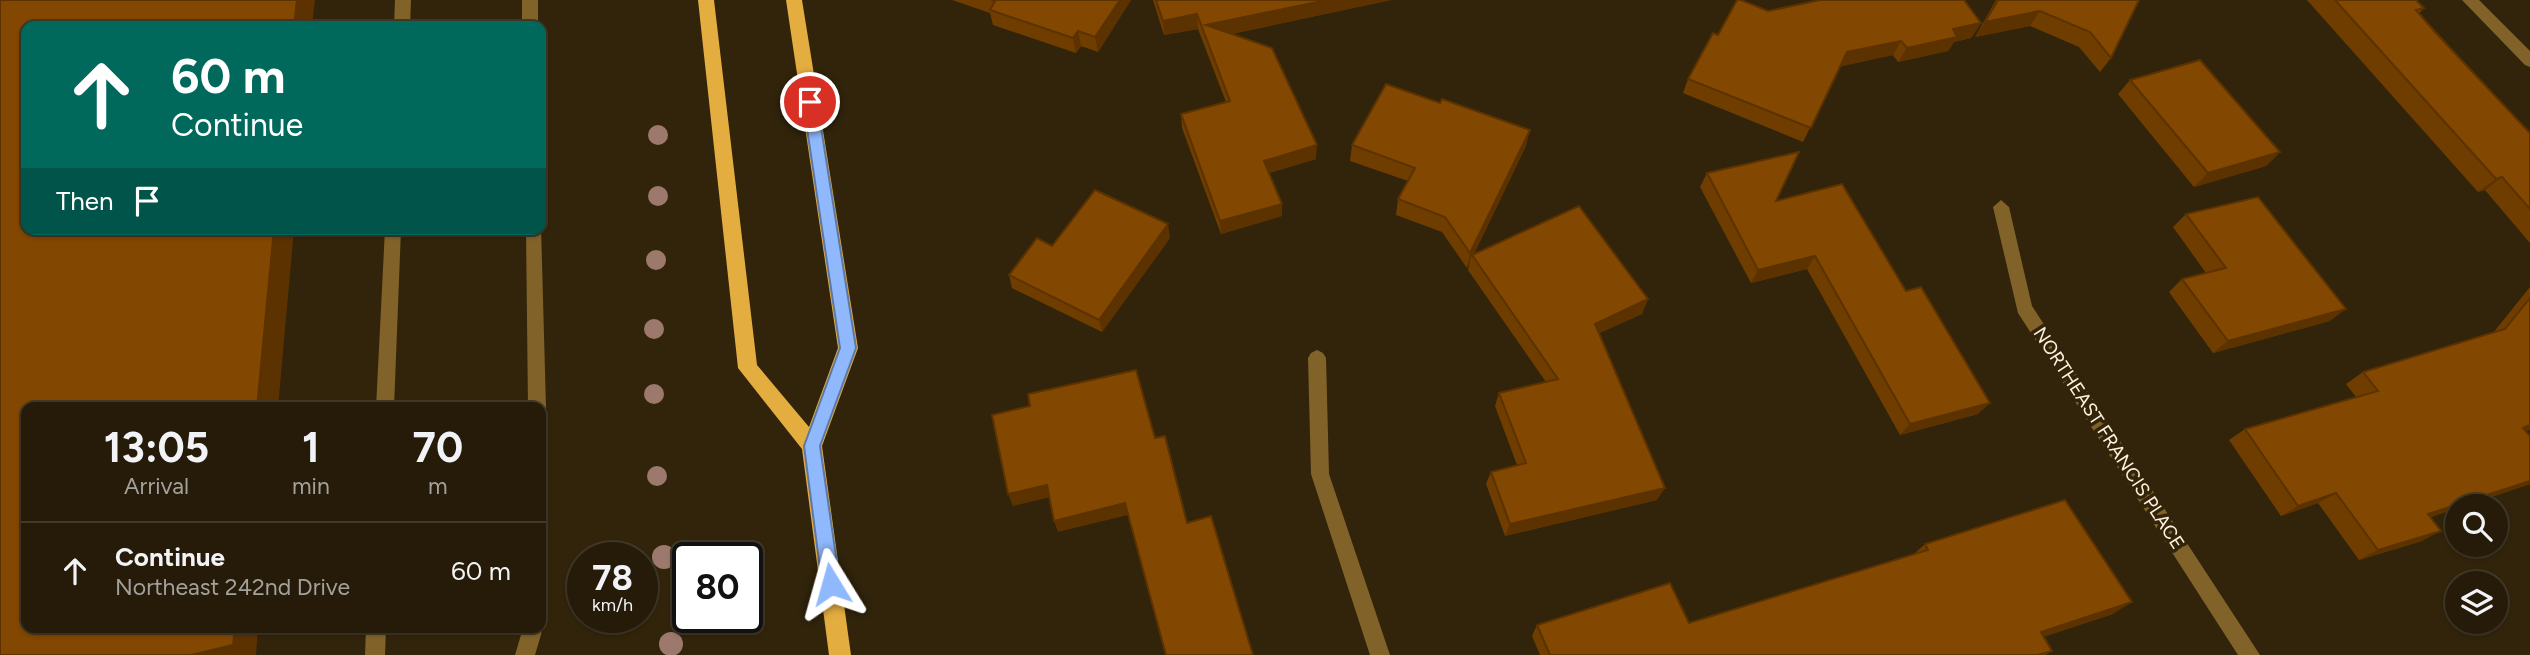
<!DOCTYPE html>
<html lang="en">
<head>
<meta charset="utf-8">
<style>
  :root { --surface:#251b08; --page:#312816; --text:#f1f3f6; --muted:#a3a19c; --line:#423929 }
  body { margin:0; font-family:Figtree,sans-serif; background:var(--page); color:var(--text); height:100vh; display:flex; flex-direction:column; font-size:26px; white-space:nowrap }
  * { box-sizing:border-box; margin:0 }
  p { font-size:23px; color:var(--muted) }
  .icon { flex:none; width:38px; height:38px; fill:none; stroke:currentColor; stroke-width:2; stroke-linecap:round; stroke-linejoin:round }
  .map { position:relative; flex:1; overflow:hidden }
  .panel { position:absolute; left:21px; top:402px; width:525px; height:231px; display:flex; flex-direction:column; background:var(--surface); border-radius:14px; box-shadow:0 2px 5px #0004,0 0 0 2px var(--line) }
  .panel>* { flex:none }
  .hud { position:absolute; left:21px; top:21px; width:525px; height:214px; border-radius:14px; box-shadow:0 2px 5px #0004,0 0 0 2px var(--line); background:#00695c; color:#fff; overflow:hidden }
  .buttons { position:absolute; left:2445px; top:494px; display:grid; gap:14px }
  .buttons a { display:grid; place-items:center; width:63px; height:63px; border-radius:50%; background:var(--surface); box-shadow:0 2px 5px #0004,0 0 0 2px var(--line); font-size:35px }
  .speed { position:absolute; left:567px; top:542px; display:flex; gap:14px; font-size:35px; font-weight:700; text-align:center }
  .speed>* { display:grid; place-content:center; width:91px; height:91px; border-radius:50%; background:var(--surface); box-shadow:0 2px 5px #0004,0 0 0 2px var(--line); line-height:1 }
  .speed small { font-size:18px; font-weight:400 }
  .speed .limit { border:4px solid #111; border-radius:10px; background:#fff; color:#111 }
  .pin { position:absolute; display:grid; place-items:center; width:60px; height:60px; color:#fff; margin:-30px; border:4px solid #fff; border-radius:50%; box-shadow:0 2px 7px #0007 }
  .me { position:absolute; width:77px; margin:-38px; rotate:352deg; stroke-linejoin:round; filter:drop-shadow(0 0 5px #0008) }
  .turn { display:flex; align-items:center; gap:24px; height:147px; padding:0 35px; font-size:32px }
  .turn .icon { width:91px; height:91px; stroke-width:2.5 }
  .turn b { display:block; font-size:49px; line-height:60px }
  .then { display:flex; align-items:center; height:66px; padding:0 35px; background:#0003; gap:14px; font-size:26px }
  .eta { display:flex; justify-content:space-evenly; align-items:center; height:119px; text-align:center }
  .eta b { font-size:42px; font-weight:700; line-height:49px }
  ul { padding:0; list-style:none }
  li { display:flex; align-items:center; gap:21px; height:98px; padding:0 35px; border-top:2px solid var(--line) }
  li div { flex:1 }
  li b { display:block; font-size:26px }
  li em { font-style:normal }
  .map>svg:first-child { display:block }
</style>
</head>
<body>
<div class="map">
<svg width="2530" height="655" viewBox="0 0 2530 655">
  <rect width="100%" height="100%" fill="#31240b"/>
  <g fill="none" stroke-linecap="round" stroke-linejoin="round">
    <!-- service -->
    <g fill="#81632a" fill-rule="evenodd">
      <path d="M395 0H411L410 26H394Z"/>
      <rect x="522" y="0" width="16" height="26"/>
      <path d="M541 226 546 408 541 415V408H528L526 229H541Z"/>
      <path d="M385 229H401L394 408H376Z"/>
      <path d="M541 623 543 628 535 655H515L523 628H541Z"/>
      <path d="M366 628H386L385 655H365Z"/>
    </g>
    <!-- minor -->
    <g fill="#81632a" fill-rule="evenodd">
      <path d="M2462 0H2479L2530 51V67L2525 65Z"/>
      <path d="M2001 200 2009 207 2032 306 2260 655H2238L2018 313 1993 207Z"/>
      <path d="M1317 350 1323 353 1326 358 1329 474 1390 655H1370L1311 474 1308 358 1311 353Z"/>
    </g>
    <!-- trunk -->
    <path fill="#e4ad40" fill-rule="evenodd" d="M698 0H714L757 365 809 427 838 348 786 0H802L858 348 822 446 851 655H829L802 449 738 368Z"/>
  </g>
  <!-- trees -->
  <g fill="#9c796c">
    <circle cx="658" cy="135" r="10"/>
    <circle cx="658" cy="196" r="10"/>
    <circle cx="656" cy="260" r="10"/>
    <circle cx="654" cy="329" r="10"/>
    <circle cx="654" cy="394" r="10"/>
    <circle cx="657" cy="476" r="10"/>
    <circle cx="664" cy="557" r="12"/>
    <circle cx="671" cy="644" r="12"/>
  </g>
  <!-- wall -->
  <g fill="#703d00">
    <path d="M952 0H1131L1098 52 1081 46 1076 53 993 25 990 13Z"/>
    <path d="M1153 0H1391L1232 34 1316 159 1269 173 1282 216 1221 234 1182 128 1181 114 1226 102 1198 29 1164 35Z"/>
    <path d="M1996 0H2139L2111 58 2100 72 2079 47 2030 26 1975 37Z"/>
    <path d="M2307 0H2416L2424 8 2419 13 2530 133V243L2485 190 2478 192Z"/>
    <path d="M1768 11 1981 23 1971 38 1954 42 1948 51 1898 62 1893 55 1840 66 1803 142 1683 93 1688 79 1718 35Z"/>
    <path d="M2130 80 2280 152 2266 166 2194 187 2118 94Z"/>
    <path d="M1352 145 1526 146 1474 254 1648 299 1642 314 1599 333 1657 500 1505 536 1486 484 1491 472 1517 465 1495 406 1499 393 1546 382 1468 270 1470 261 1467 268 1442 232 1396 215 1398 199 1408 181 1350 161Z"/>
    <path d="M1707 173 1776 201 1978 414 1900 435 1807 269 1751 283 1700 187Z"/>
    <path d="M2186 214 2330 321 2213 353 2169 292 2182 279 2206 273 2173 227Z"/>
    <path d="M1170 238 1102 332 1012 288 1009 275 1052 246Z"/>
    <path d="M2530 287V430L2526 431 2530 436V484L2464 506H2457V508L2431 517 2422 541 2359 560 2318 503 2281 516 2229 440 2245 429 2356 397 2346 384 2363 372 2493 333Z"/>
    <path d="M1925 544 2113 614 2043 637 2052 651 2045 655H1540L1532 636 1537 625 1689 623 1914 554Z"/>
  </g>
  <!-- shaded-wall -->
  <g fill="#5b3200">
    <path d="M297 0H315L312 26H294Z"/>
    <path d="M1120 0H1131L1098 52 1095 37Z"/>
    <path d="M1327 0H1391L1207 39 1206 25Z"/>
    <path d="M2040 11 2030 26 1975 37 1985 22Z"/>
    <path d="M1197 14 1198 29 1164 35 1163 21Z"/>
    <path d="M1981 23 1971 38 1954 42 1948 51 1898 62 1907 48 1953 29Z"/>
    <path d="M1078 31 1081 46 1076 53 1073 38Z"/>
    <path d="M1901 41 1893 55 1839 67 1847 52Z"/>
    <path d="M1530 130 1526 146 1473 256 1472 255 1467 268 1470 253Z"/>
    <path d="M1317 145 1316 159 1264 174V161Z"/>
    <path d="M2280 152 2266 166 2194 187 2208 173Z"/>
    <path d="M2502 177 2485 190 2478 192 2496 179Z"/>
    <path d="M1282 204V216L1221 234 1220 221Z"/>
    <path d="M1168 224 1170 238 1102 332 1099 320Z"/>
    <path d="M274 229H294L278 408H257Z"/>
    <path d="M1815 256 1807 269 1751 283 1758 270Z"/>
    <path d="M1648 299 1642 314 1589 338 1595 324Z"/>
    <path d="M2346 309 2330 321 2213 353 2228 341Z"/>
    <path d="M1990 403 1978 414 1900 435 1910 424Z"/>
    <path d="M2530 425V430L2503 439 2523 428Z"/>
    <path d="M2530 481V484L2464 506H2457V508L2409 524 2428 514Z"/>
    <path d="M1047 485 1051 497 1013 506 1008 494Z"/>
    <path d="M1665 488 1657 500 1505 536 1510 524Z"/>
    <path d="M2336 493 2318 503 2281 516 2298 506Z"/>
    <path d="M1125 503 1128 515 1058 532 1054 521Z"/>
    <path d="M2441 531 2422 541 2359 560 2378 550Z"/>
    <path d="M2132 602 2113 614 2024 643 2041 632Z"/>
    <path d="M235 628H258L256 655H191Z"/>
  </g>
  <!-- building -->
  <g fill="#824700" stroke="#5b3200" stroke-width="2">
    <path d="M0 0H297L294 26H26V229H274L257 408H26V628H235L233 645 191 655H0Z"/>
    <path d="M991 0H1120L1095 37 1078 31 1073 38 990 10 995 1Z"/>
    <path d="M1156 0H1327L1206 25 1272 48 1317 145 1264 161 1282 204 1220 221 1181 114 1230 101 1197 14 1163 21Z"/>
    <path d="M1737 0H1741L1768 11 1820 0H1964L1981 23 1953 29 1957 37 1907 48 1901 41 1847 52 1811 128 1688 79 1713 33 1718 35Z"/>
    <path d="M1998 0H2139L2111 58 2090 32 2040 11 1985 22Z"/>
    <path d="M2335 0H2416L2424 8 2416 10 2435 32 2530 133V209L2502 177 2496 179Z"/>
    <path d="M2200 60 2280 152 2208 173 2130 80Z"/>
    <path d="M1386 84 1440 103 1442 99 1530 130 1470 253 1445 217 1398 199 1415 168 1352 145Z"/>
    <path d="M1799 152 1776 201 1842 184 1906 291 1921 287 1990 403 1910 424 1815 256 1758 270 1707 173Z"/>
    <path d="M1095 190 1168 224 1099 320 1009 275 1037 238 1052 246Z"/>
    <path d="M2258 197 2346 309 2228 341 2182 279 2226 268 2186 214Z"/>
    <path d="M1579 206 1648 299 1595 324 1665 488 1510 524 1491 472 1526 463 1499 393 1558 379 1472 255Z"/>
    <path d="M2530 298V425L2523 428 2530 436V481L2428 514 2441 531 2378 550 2336 493 2298 506 2245 429 2378 391 2363 372 2505 329Z"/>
    <path d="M1136 370 1155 438 1165 436 1187 523 1211 516 1253 655H1166L1125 503 1054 521 1047 485 1008 494 992 415 1030 406 1028 394Z"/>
    <path d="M2065 500 2132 602 2041 632 2052 651 2038 655H1550L1537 625 1670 583 1689 623 1928 550 1925 544Z"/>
  </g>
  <!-- route -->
  <path fill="#90b8fd" stroke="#5e78a4" stroke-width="2" d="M810 97 817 102 856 348 820 446 840 584 837 590 831 592 824 590 822 584 804 446 840 348 803 102Z"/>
  <g text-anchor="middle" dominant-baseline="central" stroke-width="7" stroke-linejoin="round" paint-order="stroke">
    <!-- street labels -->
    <g font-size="19" fill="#fff2dc" stroke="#31240b">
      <text transform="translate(2109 438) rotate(57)">NORTHEAST FRANCIS PLACE</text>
    </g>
  </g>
</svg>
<div class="buttons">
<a><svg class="icon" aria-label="search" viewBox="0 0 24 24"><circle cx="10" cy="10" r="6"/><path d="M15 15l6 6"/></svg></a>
<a><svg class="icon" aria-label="layers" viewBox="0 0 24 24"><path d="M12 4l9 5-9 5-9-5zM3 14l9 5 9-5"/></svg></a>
</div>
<div class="speed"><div>78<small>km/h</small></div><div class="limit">80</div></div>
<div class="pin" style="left:810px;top:102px;background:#d93025"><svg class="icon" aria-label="arrive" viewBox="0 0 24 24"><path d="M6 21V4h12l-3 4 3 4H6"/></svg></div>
<svg class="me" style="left:831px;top:584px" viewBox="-20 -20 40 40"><path d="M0-17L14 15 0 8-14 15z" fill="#90b8fd" stroke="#fff" stroke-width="4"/></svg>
<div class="hud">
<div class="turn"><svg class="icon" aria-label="ahead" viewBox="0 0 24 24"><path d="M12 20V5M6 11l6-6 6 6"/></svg><div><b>60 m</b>Continue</div></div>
<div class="then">Then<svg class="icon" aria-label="arrive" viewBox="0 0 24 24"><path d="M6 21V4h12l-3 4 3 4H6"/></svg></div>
</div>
<section class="panel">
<div class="eta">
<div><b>13:05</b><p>Arrival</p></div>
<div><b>1</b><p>min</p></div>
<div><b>70</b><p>m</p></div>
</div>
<ul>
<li><svg class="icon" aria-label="ahead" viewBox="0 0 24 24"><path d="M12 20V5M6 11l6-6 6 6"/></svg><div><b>Continue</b><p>Northeast 242nd Drive</p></div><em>60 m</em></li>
</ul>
</section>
</div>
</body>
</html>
